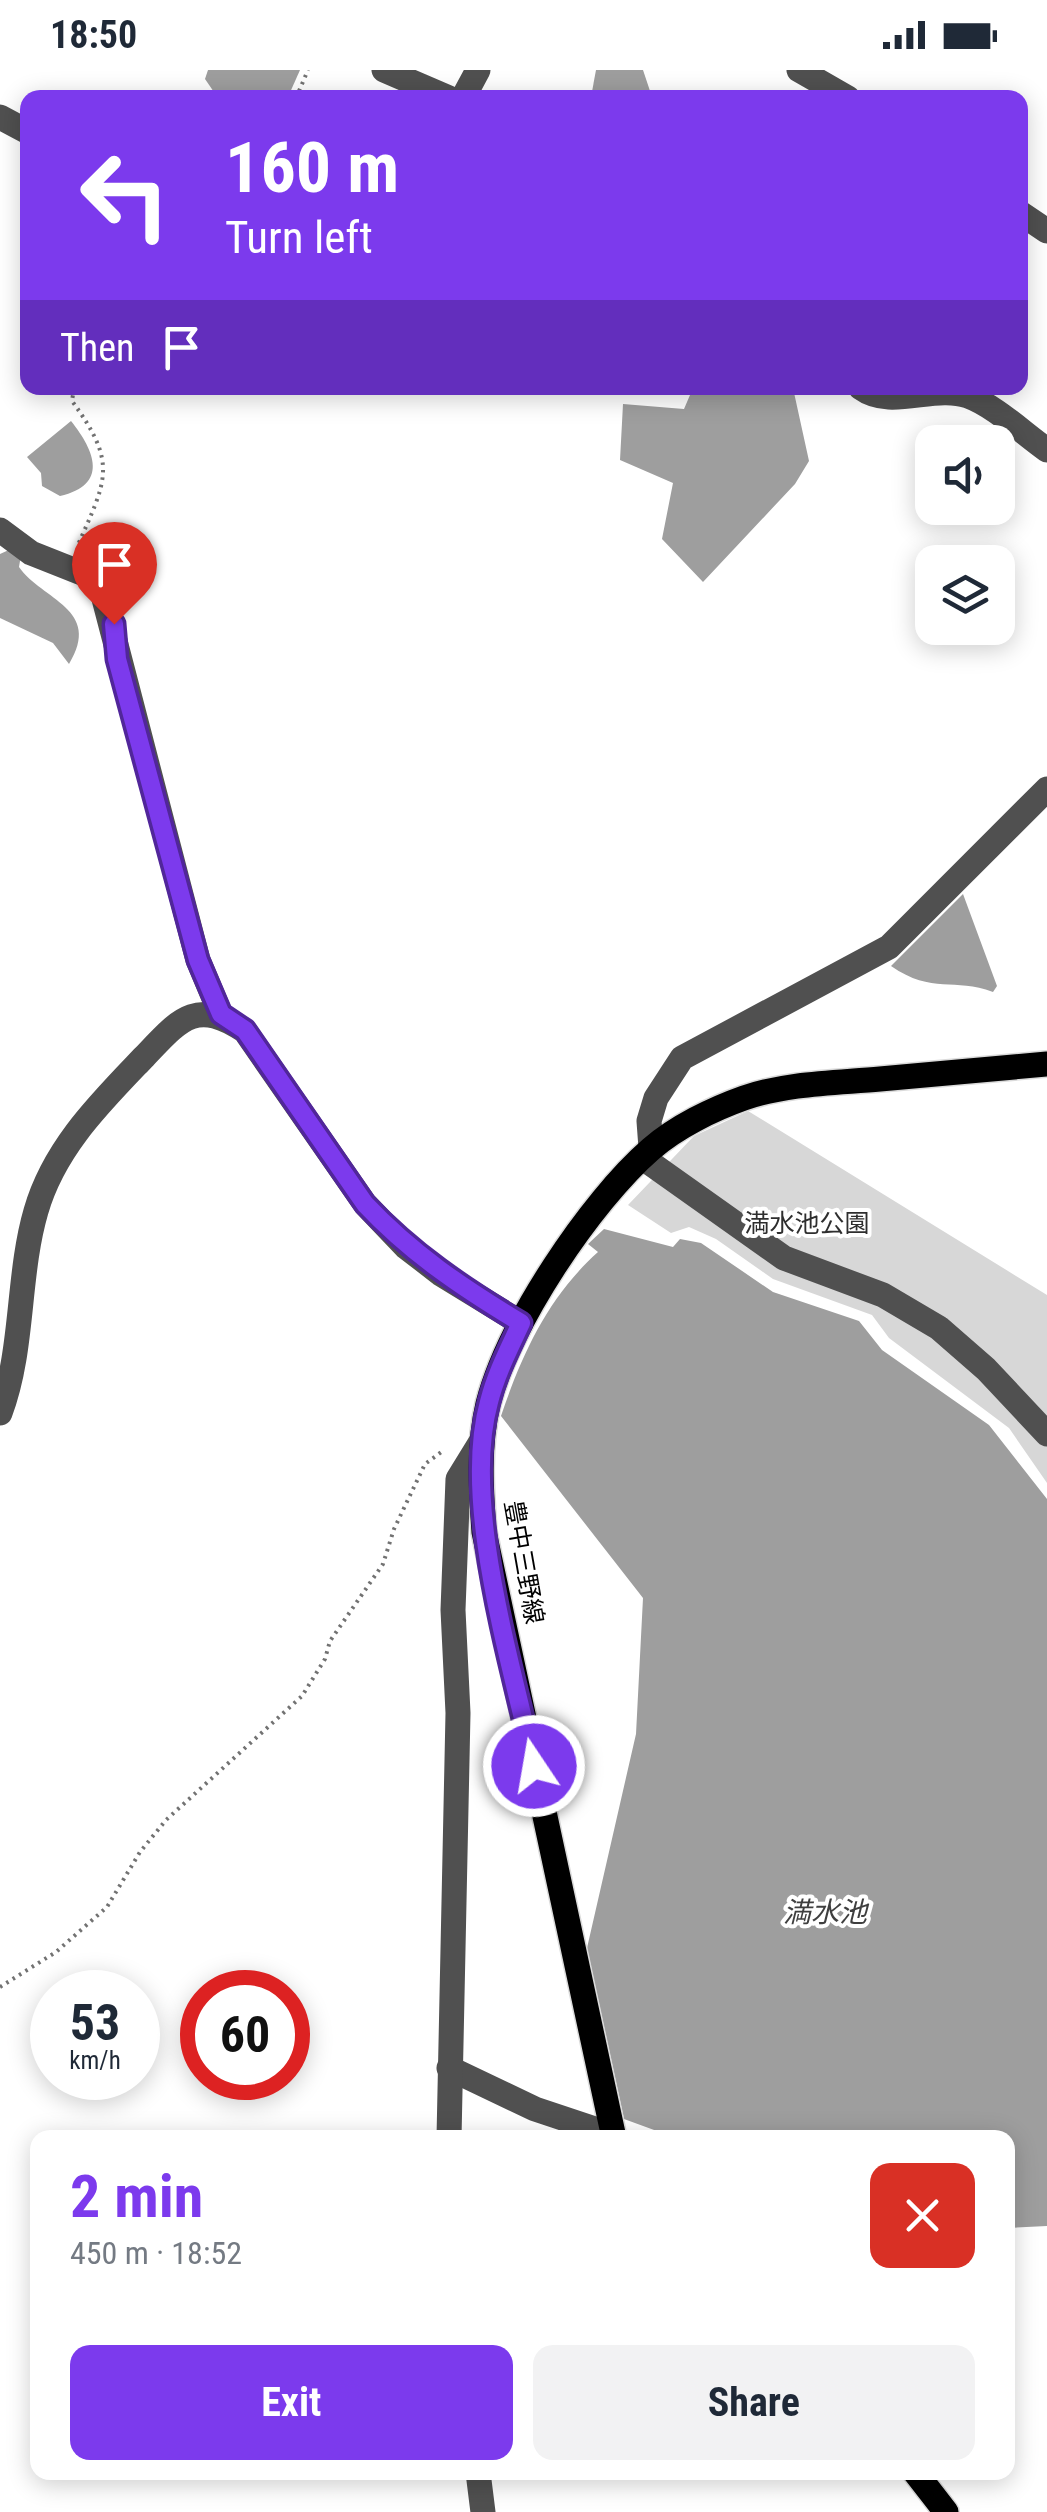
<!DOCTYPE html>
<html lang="en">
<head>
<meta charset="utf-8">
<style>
  :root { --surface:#fff; --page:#f2f2f3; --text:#1f2937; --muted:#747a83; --accent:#7c3aed }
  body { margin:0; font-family:"Roboto Condensed","Noto Sans JP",sans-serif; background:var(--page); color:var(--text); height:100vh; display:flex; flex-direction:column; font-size:38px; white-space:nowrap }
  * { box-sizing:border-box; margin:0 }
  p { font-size:32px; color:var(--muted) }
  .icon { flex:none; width:55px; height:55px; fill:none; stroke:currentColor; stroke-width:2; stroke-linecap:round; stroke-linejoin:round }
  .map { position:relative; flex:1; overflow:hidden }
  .sheet { position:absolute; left:30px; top:2060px; width:985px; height:350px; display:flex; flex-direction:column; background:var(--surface); border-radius:20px; box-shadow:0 5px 25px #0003 }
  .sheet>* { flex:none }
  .top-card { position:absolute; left:20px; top:20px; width:1008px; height:305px; border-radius:20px; box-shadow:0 5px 25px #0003; background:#7c3aed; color:#fff; overflow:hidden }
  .controls { position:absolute; left:915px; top:355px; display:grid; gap:20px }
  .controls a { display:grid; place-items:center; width:100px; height:100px; border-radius:20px; background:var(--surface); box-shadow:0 5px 25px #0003; font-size:50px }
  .speed { position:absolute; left:30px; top:1900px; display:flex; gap:20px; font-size:50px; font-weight:700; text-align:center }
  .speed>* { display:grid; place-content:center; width:130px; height:130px; border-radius:50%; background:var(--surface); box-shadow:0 5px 25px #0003; line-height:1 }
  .speed small { font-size:25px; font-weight:400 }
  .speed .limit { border:15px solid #d22; background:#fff; color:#111 }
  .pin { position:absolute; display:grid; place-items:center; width:85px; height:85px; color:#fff; margin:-102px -42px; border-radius:50% 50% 50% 0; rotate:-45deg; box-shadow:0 0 10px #0007 }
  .pin .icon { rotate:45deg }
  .me { position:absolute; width:110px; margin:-55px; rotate:348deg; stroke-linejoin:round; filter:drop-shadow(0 0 8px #0008) }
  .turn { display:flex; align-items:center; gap:35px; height:210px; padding:0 40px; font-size:45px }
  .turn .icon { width:130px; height:130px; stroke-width:2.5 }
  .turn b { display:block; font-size:70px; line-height:85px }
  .then { display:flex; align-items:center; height:95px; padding:0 40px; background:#0003; gap:20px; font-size:38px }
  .round { display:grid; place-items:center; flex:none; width:105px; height:105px; border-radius:20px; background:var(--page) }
  .head { display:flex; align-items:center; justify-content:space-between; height:170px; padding:0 40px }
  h1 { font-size:60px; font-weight:700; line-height:75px; color:var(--accent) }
  .button { display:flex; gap:20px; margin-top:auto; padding:20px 40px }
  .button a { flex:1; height:115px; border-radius:20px; background:var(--accent); color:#fff; font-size:40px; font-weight:700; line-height:115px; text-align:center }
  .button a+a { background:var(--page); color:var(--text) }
  .status { display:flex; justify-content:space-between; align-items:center; height:70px; padding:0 50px; background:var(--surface); direction:ltr }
  .status svg { height:28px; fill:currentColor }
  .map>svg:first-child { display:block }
</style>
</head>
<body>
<div class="status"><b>18:50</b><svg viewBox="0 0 49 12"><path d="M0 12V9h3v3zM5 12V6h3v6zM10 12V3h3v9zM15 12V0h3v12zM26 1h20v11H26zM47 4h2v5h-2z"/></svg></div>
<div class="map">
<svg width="1047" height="2442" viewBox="0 0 1047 2442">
  <rect width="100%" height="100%" fill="#fff"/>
  <!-- green -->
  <path fill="#d7d7d7" d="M748 1041 1047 1225V1413L1009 1358 889 1268 872 1245 773 1209 716 1169 689 1157 671 1163 628 1135 694 1066Z"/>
  <!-- water -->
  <g fill="#9e9e9e">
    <path d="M208 0H300L288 27 218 28 205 9Z"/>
    <path d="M596 0H643L652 27H591Z"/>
    <path d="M693 318H793L809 391 795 414 703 512 662 469 673 413 620 390 623 334 684 339Z"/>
    <path d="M71 351C95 381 109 415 60 426L42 416 41 403 27 387Z"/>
    <path d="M11 479 21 485 19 497C42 530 103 539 69 594L53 573 0 548V484Z"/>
    <path d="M963 824 997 916 993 922C954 907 933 925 891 896Z"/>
    <path d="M604 1159 673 1177 680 1169 701 1173 773 1222 859 1251 882 1280 989 1355 1047 1429V2156L1008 2158V2068H676L624 2049 587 1878 636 1664 643 1528 501 1346C522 1284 548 1227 598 1182L588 1174Z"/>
  </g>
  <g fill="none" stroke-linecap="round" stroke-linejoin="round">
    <!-- major casing -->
    <g stroke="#dbdbdb" stroke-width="28">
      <g id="major">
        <path d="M614 2068 484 1462C481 1420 478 1376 488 1334 508 1255 590 1132 651 1079 676 1057 713 1039 744 1028 788 1013 835 1013 880 1009 936 1004 991 999 1047 994"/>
        <path d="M915 2402 946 2442"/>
      </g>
    </g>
    <!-- path -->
    <g stroke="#727272" stroke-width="4" stroke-dasharray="2.5 5" stroke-linecap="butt">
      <path d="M296 28 308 0"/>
      <path d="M74 318 72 331C118 394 107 409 77 477"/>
      <path d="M0 1917 56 1882 107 1837 140 1782 166 1750 302 1626 325 1589 330 1571 383 1494 394 1459 425 1394 444 1380"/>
    </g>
    <!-- minor -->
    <g stroke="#505050" stroke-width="25">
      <path d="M384 0 449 28"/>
      <path d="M799 0 848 28"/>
      <path d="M463 28 478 0"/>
      <path d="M0 47 28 62"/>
      <path d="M1020 143 1047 161"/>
      <path d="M861 318C891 340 934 314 968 326 995 336 1023 363 1047 380"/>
      <path d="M0 460 31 483 89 506 102 521 198 890 221 945"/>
      <path d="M651 1078 649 1051 656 1028 682 988 889 877 1047 719"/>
      <path d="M643 1088 784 1188 883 1225 939 1258 986 1299 1047 1364"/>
      <path d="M0 1343C24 1280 17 1206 36 1141 54 1078 100 1033 144 987 180 949 196 928 245 961L365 1134 406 1177 441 1204 521 1253"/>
      <path d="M449 1998 535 2039 613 2065"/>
      <path d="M449 2068 458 1643 453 1540 458 1409 482 1370"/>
      <path d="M478 2402 483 2442"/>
    </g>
    <!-- major -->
    <use href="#major" stroke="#000" stroke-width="25"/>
  </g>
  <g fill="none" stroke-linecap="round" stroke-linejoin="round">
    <!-- route casing -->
    <g stroke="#51269a" stroke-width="25">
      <path id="route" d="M114 554 117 589 198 890 221 944 245 960 365 1134C412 1184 463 1218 521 1253 509 1279 496 1304 489 1332 461 1433 512 1593 534 1696"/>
    </g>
    <!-- route -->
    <use href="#route" stroke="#7c3aed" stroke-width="18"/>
  </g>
  <g text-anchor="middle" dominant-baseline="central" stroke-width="8" stroke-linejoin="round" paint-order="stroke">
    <!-- park labels -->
    <g font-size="25" fill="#2e2e2e" stroke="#fff">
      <text x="807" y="1153">満水池公園</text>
    </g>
    <!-- street labels -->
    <g font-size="25" fill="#000" stroke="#fff">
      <text transform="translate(524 1492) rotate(80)">豊中三野線</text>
    </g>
    <!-- water labels -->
    <g font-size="28" font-style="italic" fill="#3f3f3f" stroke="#fff">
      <text x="825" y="1842">満水池</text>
    </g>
  </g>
</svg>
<div class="controls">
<a><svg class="icon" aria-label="sound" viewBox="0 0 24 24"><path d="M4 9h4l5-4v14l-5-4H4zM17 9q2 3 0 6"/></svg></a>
<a><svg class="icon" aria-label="layers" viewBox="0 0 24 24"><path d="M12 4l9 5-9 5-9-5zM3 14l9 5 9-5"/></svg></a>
</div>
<div class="speed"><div>53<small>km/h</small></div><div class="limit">60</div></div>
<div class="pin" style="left:114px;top:554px;background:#d93025"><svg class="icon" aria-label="arrive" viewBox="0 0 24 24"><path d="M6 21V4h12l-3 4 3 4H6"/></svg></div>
<svg class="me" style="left:534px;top:1696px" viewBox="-20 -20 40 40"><circle r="17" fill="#7c3aed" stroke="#fff" stroke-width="3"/><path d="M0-11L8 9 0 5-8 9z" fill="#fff"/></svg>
<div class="top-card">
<div class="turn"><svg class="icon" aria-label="left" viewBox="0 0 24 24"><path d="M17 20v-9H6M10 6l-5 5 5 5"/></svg><div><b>160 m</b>Turn left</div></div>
<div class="then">Then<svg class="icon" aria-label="arrive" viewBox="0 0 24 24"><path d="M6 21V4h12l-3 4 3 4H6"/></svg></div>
</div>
<section class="sheet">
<div class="head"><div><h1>2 min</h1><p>450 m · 18:52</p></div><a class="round" style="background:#d93025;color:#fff"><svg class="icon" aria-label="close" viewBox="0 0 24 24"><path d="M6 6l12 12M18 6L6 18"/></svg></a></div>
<div class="button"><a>Exit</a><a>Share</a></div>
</section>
</div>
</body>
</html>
